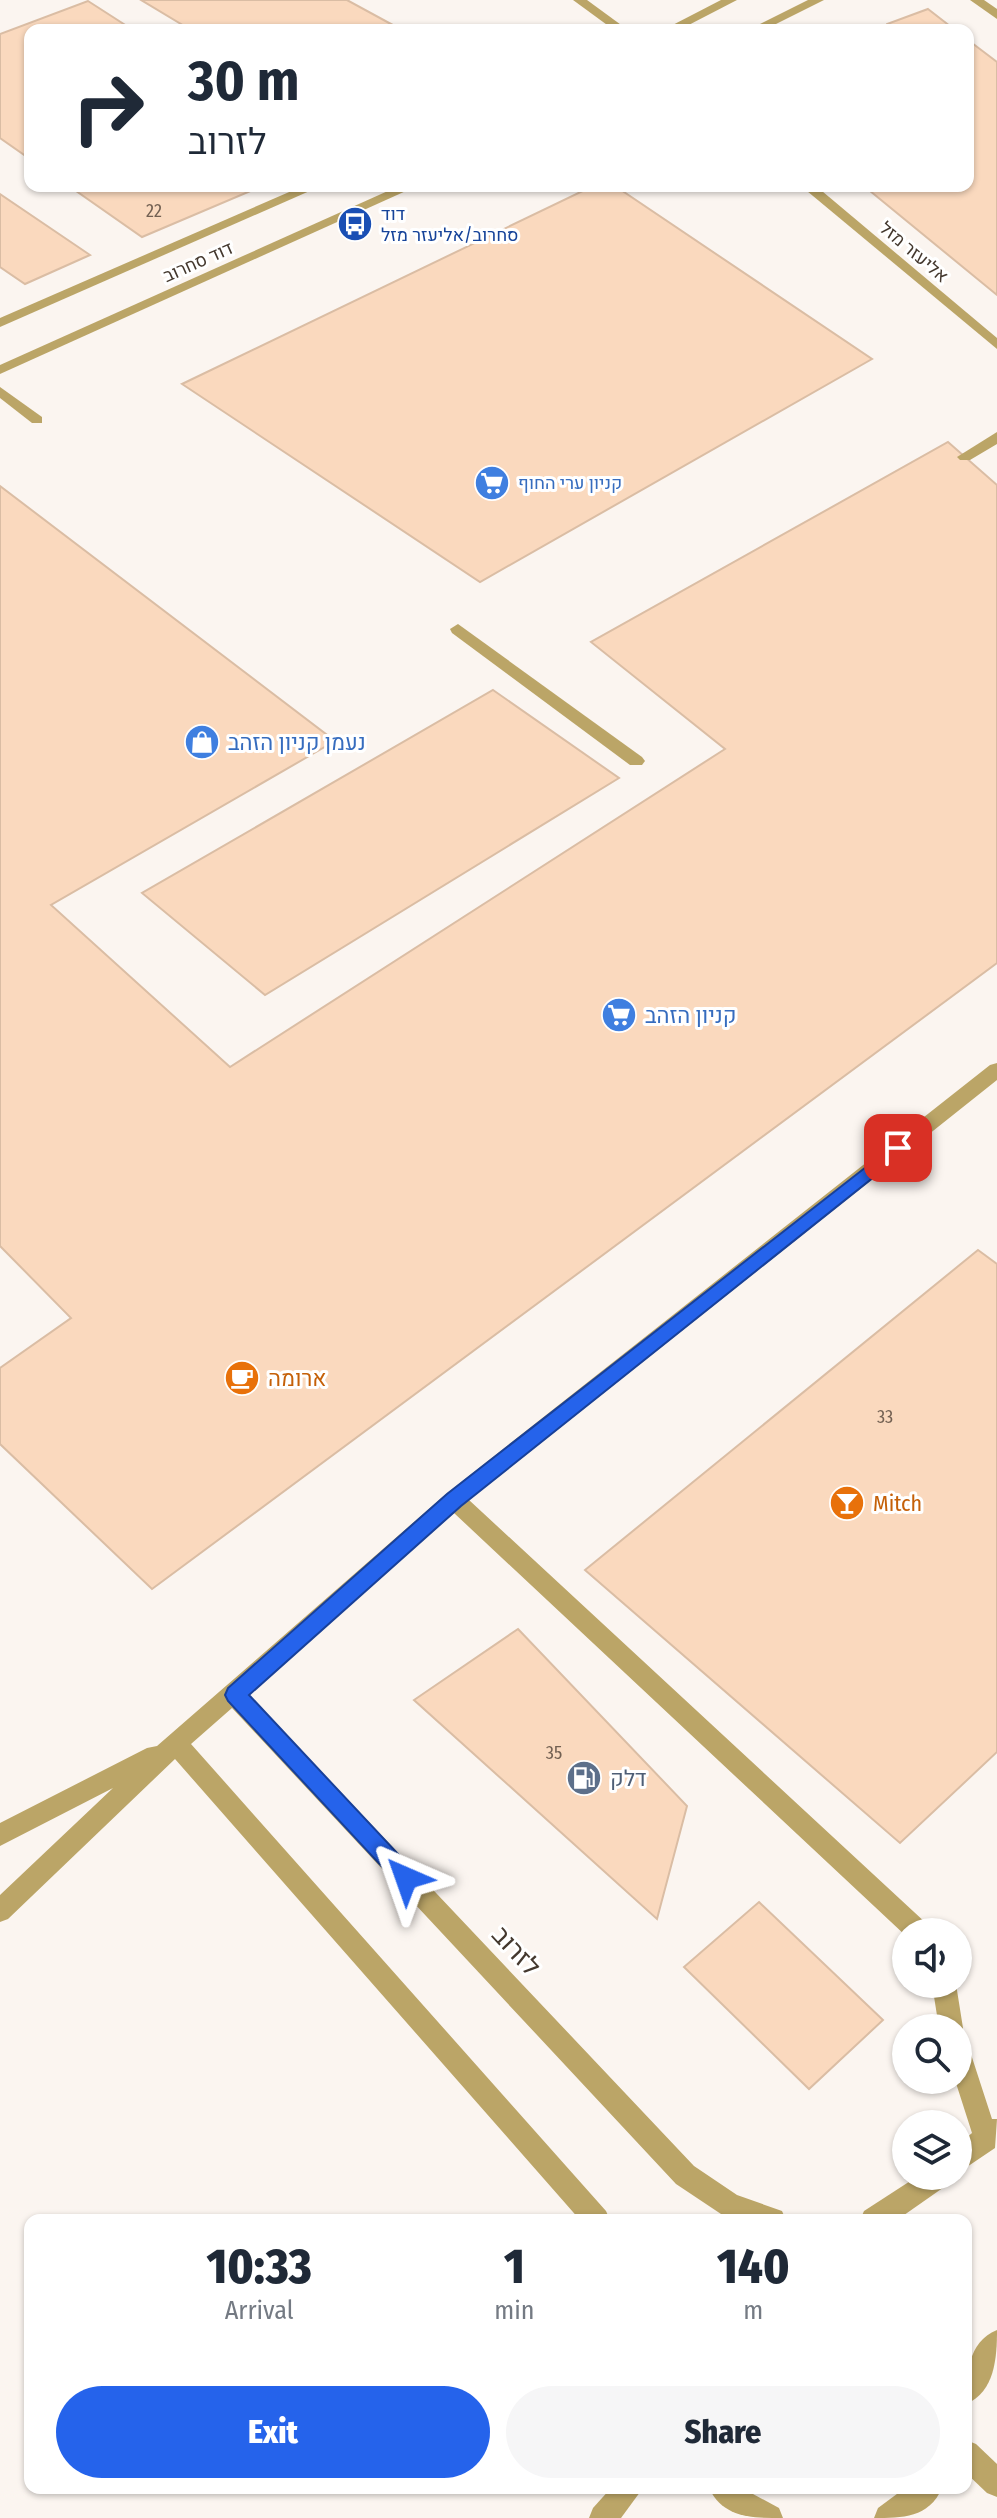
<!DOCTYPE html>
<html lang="en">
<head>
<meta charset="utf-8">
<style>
  :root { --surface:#fff; --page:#f6f6f7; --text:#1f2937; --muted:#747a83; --accent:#2563eb }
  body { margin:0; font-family:"Fira Sans Condensed",Heebo,sans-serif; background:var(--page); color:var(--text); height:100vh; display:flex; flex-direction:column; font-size:30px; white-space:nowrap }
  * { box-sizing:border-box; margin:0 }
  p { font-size:26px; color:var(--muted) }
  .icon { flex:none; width:44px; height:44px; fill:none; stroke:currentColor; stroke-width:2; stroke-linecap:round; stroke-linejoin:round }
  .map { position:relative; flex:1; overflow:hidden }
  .side { position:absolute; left:24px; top:2214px; width:948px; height:280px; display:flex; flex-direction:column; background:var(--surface); border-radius:16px; box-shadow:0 2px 6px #0004 }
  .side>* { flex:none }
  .hud { position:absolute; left:24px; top:24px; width:950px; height:168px; border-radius:16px; box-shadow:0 2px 6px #0004; background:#fff; color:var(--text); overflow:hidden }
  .tools { position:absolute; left:892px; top:1918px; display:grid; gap:16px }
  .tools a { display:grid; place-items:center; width:80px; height:80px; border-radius:50%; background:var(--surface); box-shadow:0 2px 6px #0004; font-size:40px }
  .pin { position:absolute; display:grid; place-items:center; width:68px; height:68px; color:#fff; margin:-34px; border-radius:16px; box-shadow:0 4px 12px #0006 }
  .me { position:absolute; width:88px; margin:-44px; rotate:317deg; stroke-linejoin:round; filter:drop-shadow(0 0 6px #0008) }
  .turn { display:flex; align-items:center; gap:28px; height:168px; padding:0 32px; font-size:36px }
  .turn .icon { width:104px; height:104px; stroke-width:2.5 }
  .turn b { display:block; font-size:56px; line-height:68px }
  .eta { display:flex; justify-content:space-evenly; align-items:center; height:136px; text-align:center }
  .eta b { font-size:48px; font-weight:800; line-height:56px }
  .button { display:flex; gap:16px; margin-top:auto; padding:16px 32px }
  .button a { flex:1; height:92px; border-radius:48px; background:var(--accent); color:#fff; font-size:32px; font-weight:800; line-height:92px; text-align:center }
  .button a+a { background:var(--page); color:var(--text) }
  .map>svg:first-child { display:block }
</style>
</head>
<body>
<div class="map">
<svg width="997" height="2518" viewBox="0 0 997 2518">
  <rect width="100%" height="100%" fill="#fbf5f0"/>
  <!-- building -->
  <g fill="#fad9be" stroke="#dabda4" stroke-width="2">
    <path d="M141 0H347L402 30H191Z"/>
    <path d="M88 1 133 30H30V159L0 138V34Z"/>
    <path d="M928 9 955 30H884L887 24Z"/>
    <path d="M968 40 997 62V295L864 186H968Z"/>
    <path d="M69 186H262L142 237Z"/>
    <path d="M593 186H615L872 359 480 582 182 384Z"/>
    <path d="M0 194 90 255 25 284 0 267Z"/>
    <path d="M948 442 997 485V963L152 1589 0 1444V1368L71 1318 0 1246V486L335 741 51 905 230 1067 725 749 591 642Z"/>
    <path d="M493 690 619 778 265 995 142 893Z"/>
    <path d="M978 1250 997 1264V1752L900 1843 585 1570Z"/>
    <path d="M518 1629 687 1806 657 1919 414 1700Z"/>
    <path d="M759 1902 883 2020 809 2089 684 1967Z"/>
  </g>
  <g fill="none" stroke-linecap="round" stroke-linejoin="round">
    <!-- minor -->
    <g fill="#bba567" fill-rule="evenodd">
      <path d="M573 0H587L628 30H614Z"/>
      <path d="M721 0H737L679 30H663Z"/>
      <path d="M808 0H824L764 30H748Z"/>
      <path d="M970 0H984L997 9V19Z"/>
      <path d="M303 186H321L0 327V318Z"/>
      <path d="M399 186H417L0 374V365Z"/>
      <path d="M801 186H816L997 338V349Z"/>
      <path d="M0 387 42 417V423H32L0 398Z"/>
      <path d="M997 432V444L970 460H960L957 457Z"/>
      <path d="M458 624 642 757 645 761 642 765H630L452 633 450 629Z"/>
      <path d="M997 1063V1080L469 1500 927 1924 931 1932H906V1936L454 1513 248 1694 694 2166 737 2195 782 2211 786 2220H737L721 2214 676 2184 232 1708 191 1744 606 2211 610 2220H580L175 1759 8 1919 0 1922V1895L113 1788 0 1846V1823L147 1748 157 1746 446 1494 990 1065Z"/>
      <path d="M932 1984H956L963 2028 960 2036 958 2028H939Z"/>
      <path d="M958 2038 967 2042 992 2119H997L995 2148 958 2173V2145L972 2133 955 2080H958Z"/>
      <path d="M918 2176H951L947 2185 897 2220H860L864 2211Z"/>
      <path d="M997 2330C997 2357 995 2392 966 2404 966 2377 967 2342 997 2330Z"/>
      <path d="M966 2440 976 2444 997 2464V2497L987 2493 966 2473Z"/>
      <path d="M611 2488H643L621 2518H589L593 2508Z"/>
      <path d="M709 2488H742L779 2508 783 2518C752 2518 723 2518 709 2488Z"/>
      <path d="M905 2488H942C929 2518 902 2518 874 2518L878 2508Z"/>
    </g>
  </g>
  <!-- route -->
  <path fill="#2563eb" stroke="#184099" stroke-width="2" d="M898 1142 904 1144 907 1148 904 1153 461 1506 249 1695 414 1871 417 1878 414 1885 406 1888 399 1885 228 1701 225 1695 228 1688 447 1494Z"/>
  <!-- icons -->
  <defs>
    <g id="bus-disc" transform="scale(1.8)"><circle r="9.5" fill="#1a4fb4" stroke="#fff"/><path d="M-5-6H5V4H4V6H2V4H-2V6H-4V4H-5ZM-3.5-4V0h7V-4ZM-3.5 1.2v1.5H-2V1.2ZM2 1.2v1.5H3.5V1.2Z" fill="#fff"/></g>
    <g id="supermarket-disc" transform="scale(1.8)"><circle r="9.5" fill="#3f7fe0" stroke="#fff"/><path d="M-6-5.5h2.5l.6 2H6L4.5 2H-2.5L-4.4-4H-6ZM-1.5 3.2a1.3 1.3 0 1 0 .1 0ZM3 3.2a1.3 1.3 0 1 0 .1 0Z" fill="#fff"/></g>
    <g id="shop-disc" transform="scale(1.8)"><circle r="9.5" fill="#3f7fe0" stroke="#fff"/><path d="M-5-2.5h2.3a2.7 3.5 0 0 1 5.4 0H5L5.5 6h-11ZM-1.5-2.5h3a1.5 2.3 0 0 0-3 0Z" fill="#fff"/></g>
    <g id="cafe-disc" transform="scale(1.8)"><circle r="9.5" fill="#e8710a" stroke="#fff"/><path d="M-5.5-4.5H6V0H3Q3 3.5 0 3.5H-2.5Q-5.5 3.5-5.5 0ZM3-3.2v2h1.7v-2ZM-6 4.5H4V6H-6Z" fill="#fff"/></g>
    <g id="bar-disc" transform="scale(1.8)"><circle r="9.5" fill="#e8710a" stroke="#fff"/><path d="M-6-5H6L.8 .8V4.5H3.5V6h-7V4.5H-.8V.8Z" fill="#fff"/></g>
    <g id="fuel-disc" transform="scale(1.8)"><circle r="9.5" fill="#5c6f8a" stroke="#fff"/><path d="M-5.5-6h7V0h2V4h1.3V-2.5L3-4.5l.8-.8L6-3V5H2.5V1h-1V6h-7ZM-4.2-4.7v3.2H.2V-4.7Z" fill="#fff"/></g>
  </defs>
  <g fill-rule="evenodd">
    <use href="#bus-disc" x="355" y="224"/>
    <use href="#supermarket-disc" x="492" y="483"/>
    <use href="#shop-disc" x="202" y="742"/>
    <use href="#supermarket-disc" x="619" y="1015"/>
    <use href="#cafe-disc" x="242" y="1378"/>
    <use href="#bar-disc" x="847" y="1503"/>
    <use href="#fuel-disc" x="584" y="1778"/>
  </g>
  <g text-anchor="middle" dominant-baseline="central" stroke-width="6" stroke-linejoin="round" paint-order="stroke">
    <!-- number labels -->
    <g font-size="18" fill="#726052">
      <text x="154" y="211">22</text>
      <text x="885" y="1417">33</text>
      <text x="554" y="1753">35</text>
    </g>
    <!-- far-transit labels -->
    <g font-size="18" fill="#164399" stroke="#fff" text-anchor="start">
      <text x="381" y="214">דוד<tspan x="381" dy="21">סחרוב/אליעזר מזל</tspan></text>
    </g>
    <!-- far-street labels -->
    <g font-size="18" fill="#44382e" stroke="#fff">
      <text transform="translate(914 252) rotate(40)">אליעזר מזל</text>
      <text transform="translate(198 262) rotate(-24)">דוד סחרוב</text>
    </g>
    <!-- far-shop labels -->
    <g font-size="18" fill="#366cbe" stroke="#fff" text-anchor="start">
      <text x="518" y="483">קניון ערי החוף</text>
    </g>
    <!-- shop labels -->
    <g font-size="22" fill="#366cbe" stroke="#fff" text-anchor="start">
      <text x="228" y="742">נעמן קניון הזהב</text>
      <text x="645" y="1015">קניון הזהב</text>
    </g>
    <!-- food labels -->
    <g font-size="22" fill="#c56008" stroke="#fff" text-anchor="start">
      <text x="268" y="1378">ארומה</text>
      <text x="873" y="1503">Mitch</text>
    </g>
    <!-- service labels -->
    <g font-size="22" fill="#4e5e75" stroke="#fff" text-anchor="start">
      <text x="610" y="1778">דלק</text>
    </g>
    <!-- near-street labels -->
    <g font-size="26" fill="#44382e" stroke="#fff">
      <text transform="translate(516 1951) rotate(47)">לזרוב</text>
    </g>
  </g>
</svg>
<div class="tools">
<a><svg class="icon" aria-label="sound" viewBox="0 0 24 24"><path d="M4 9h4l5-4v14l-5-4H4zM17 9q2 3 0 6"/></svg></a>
<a><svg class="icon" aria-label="search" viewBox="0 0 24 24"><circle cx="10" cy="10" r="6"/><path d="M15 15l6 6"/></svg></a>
<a><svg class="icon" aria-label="layers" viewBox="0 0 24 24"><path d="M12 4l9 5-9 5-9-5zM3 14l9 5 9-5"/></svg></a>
</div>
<div class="pin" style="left:898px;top:1148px;background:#d93025"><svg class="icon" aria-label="arrive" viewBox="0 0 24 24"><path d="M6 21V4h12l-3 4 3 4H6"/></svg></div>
<svg class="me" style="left:406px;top:1878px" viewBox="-20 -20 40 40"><path d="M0-17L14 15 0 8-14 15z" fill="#2563eb" stroke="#fff" stroke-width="4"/></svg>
<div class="hud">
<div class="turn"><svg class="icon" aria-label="right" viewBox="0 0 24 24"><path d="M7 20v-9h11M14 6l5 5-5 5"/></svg><div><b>30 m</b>לזרוב</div></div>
</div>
<section class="side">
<div class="eta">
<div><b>10:33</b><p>Arrival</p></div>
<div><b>1</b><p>min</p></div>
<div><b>140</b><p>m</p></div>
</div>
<div class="button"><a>Exit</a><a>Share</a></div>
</section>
</div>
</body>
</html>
